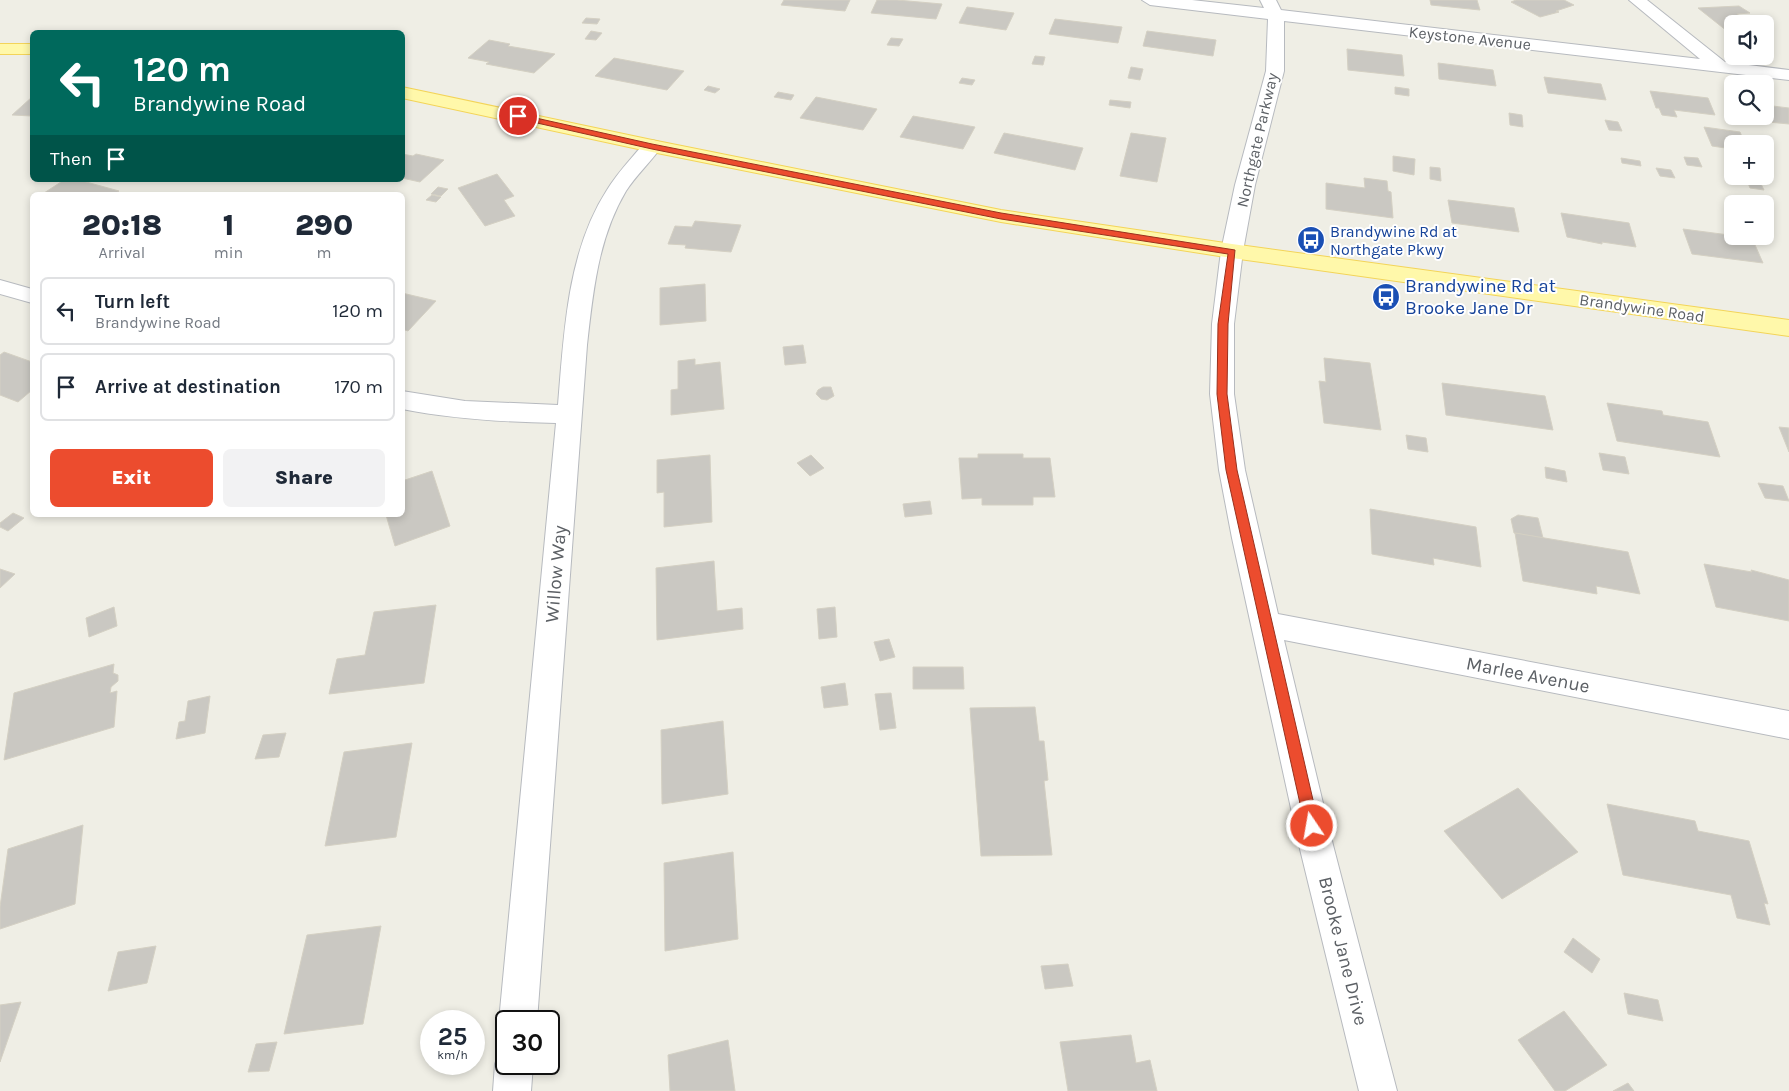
<!DOCTYPE html>
<html lang="en">
<head>
<meta charset="utf-8">
<style>
  :root { --surface:#fff; --page:#f2f2f3; --text:#1f2937; --muted:#747a83; --line:#e0e1e3; --accent:#ec4c2e }
  body { margin:0; font-family:Karla,sans-serif; background:var(--page); color:var(--text); height:100vh; display:flex; flex-direction:column; font-size:19px; white-space:nowrap }
  * { box-sizing:border-box; margin:0 }
  p { font-size:16px; color:var(--muted) }
  .icon { flex:none; width:28px; height:28px; fill:none; stroke:currentColor; stroke-width:2; stroke-linecap:round; stroke-linejoin:round }
  .map { position:relative; flex:1; overflow:hidden }
  .panel { position:absolute; left:30px; top:192px; width:375px; height:325px; display:flex; flex-direction:column; background:var(--surface); border-radius:8px; box-shadow:0 2px 8px #0003 }
  .panel>* { flex:none }
  .top-card { position:absolute; left:30px; top:30px; width:375px; height:152px; border-radius:8px; box-shadow:0 2px 8px #0003; background:#00695c; color:#fff; overflow:hidden }
  .fabs { position:absolute; left:1724px; top:15px; display:grid; gap:10px }
  .fabs a { display:grid; place-items:center; width:50px; height:50px; border-radius:8px; background:var(--surface); box-shadow:0 2px 8px #0003; font-size:25px }
  .speed { position:absolute; left:420px; top:1010px; display:flex; gap:10px; font-size:25px; font-weight:700; text-align:center }
  .speed>* { display:grid; place-content:center; width:65px; height:65px; border-radius:50%; background:var(--surface); box-shadow:0 2px 8px #0003; line-height:1 }
  .speed small { font-size:12px; font-weight:400 }
  .speed .limit { border:2px solid #111; border-radius:8px; background:#fff; color:#111 }
  .pin { position:absolute; display:grid; place-items:center; width:42px; height:42px; color:#fff; margin:-21px; border:2px solid #fff; border-radius:50%; box-shadow:0 1px 5px #0007 }
  .me { position:absolute; width:55px; margin:-28px; rotate:348deg; stroke-linejoin:round; filter:drop-shadow(0 0 4px #0008) }
  .turn { display:flex; align-items:center; gap:18px; height:105px; padding:0 20px; font-size:22px }
  .turn .icon { width:65px; height:65px; stroke-width:2.5 }
  .turn b { display:block; font-size:35px; line-height:42px }
  .then { display:flex; align-items:center; height:48px; padding:0 20px; background:#0003; gap:10px; font-size:19px }
  .eta { display:flex; justify-content:space-evenly; align-items:center; height:85px; text-align:center }
  .eta b { font-size:30px; font-weight:800; line-height:35px }
  .primary-button { display:flex; gap:10px; margin-top:auto; padding:10px 20px }
  .primary-button a { flex:1; height:58px; border-radius:8px; background:var(--accent); color:#fff; font-size:20px; font-weight:800; line-height:58px; text-align:center }
  .primary-button a+a { background:var(--page); color:var(--text) }
  ul { padding:0; list-style:none }
  li { display:flex; align-items:center; gap:15px; height:68px; margin:0 10px 8px; padding:0 10px; border:2px solid var(--line); border-radius:8px }
  li div { flex:1 }
  li b { display:block; font-size:19px }
  li em { font-style:normal }
  .map>svg:first-child { display:block }
</style>
</head>
<body>
<div class="map">
<svg width="1789" height="1091" viewBox="0 0 1789 1091">
  <rect width="100%" height="100%" fill="#efeee5"/>
  <!-- building -->
  <g fill="#cac8c2" stroke="#d4d0c3">
    <path d="M784 0H850L845 11 781 5Z"/>
    <path d="M877 0H897L942 4 936 19 871 13Z"/>
    <path d="M1430 0H1477L1480 10 1431 5Z"/>
    <path d="M1516 0H1564L1574 5 1556 11 1559 12 1540 17 1511 2Z"/>
    <path d="M1739 6 1750 13 1737 14 1750 24H1732V35L1698 8Z"/>
    <path d="M967 7 1014 13 1006 30 959 23Z"/>
    <path d="M586 18 600 19 597 24 582 23Z"/>
    <path d="M1055 19 1122 27 1118 43 1049 34Z"/>
    <path d="M591 31 602 33 596 40 585 39Z"/>
    <path d="M1147 31 1216 40 1213 56 1143 46Z"/>
    <path d="M891 38 903 39 899 46 887 45Z"/>
    <path d="M489 40 510 44 508 46 555 54 534 73 486 64 489 62 468 58Z"/>
    <path d="M1347 49 1402 55 1404 76 1348 70Z"/>
    <path d="M1035 56 1045 57 1043 65 1032 64Z"/>
    <path d="M614 58 684 71 667 90 595 76Z"/>
    <path d="M1438 63 1493 70 1496 86 1439 79Z"/>
    <path d="M1131 67 1143 69 1140 80 1128 78Z"/>
    <path d="M1544 77 1601 84 1606 100 1548 93Z"/>
    <path d="M962 78 975 80 972 85 959 83Z"/>
    <path d="M708 86 720 89 715 93 704 90Z"/>
    <path d="M1395 87 1409 89V96L1395 94Z"/>
    <path d="M1650 91 1708 98 1715 115 1674 110 1677 117 1662 115 1659 108H1656Z"/>
    <path d="M778 92 794 95 791 100 774 97Z"/>
    <path d="M32 97V116L12 115Z"/>
    <path d="M816 97 877 109 863 130 800 118Z"/>
    <path d="M1110 100 1131 102 1130 108 1109 105Z"/>
    <path d="M1765 105 1789 108V124L1768 122Z"/>
    <path d="M1509 113 1522 115 1523 127 1510 125Z"/>
    <path d="M913 116 975 127 963 149 900 137Z"/>
    <path d="M1605 120 1618 122 1622 131 1609 130Z"/>
    <path d="M1704 127 1740 132 1745 144H1732V149L1712 146Z"/>
    <path d="M1004 133 1083 148 1075 170 994 153Z"/>
    <path d="M1131 133 1166 138 1157 182 1120 176Z"/>
    <path d="M402 154 413 156 416 154 444 160 420 182 402 178Z"/>
    <path d="M1393 156 1415 159 1414 175 1393 171Z"/>
    <path d="M1684 157 1698 158 1702 167 1687 165Z"/>
    <path d="M1621 158 1640 161 1641 166 1622 163Z"/>
    <path d="M1430 167 1440 168 1441 181 1430 179Z"/>
    <path d="M1656 168 1671 170 1675 178 1660 176Z"/>
    <path d="M497 174 514 196 504 200 515 216 485 226 458 188Z"/>
    <path d="M1364 178 1387 181 1388 191 1391 192 1393 218 1326 209V183L1365 188Z"/>
    <path d="M1746 178 1759 180 1764 190 1750 188Z"/>
    <path d="M64 180H79L119 191 113 195H41Z"/>
    <path d="M438 187 448 189 441 196 431 194Z"/>
    <path d="M432 195 441 197 436 202 426 200Z"/>
    <path d="M1448 200 1514 208 1519 232 1452 223Z"/>
    <path d="M1561 213 1629 223 1636 247 1602 242V244L1567 237Z"/>
    <path d="M695 221 741 225 731 252 685 248 686 245 668 244 675 226 692 227Z"/>
    <path d="M1683 229 1752 238 1763 263 1692 254Z"/>
    <path d="M705 284 706 321 660 325V288Z"/>
    <path d="M402 293 436 301 408 331 402 329Z"/>
    <path d="M803 345 806 363 785 365 783 347Z"/>
    <path d="M4 352 32 362V390L18 402 0 395V355Z"/>
    <path d="M1324 358 1370 363 1381 430 1324 423 1319 381 1326 382Z"/>
    <path d="M695 359V365L720 362 724 409 671 415V390L678 389V361Z"/>
    <path d="M1442 383 1545 396 1553 430 1446 415Z"/>
    <path d="M823 387H831L834 396 827 400 821 399 816 394 818 390Z"/>
    <path d="M1607 403 1662 411 1663 415 1708 422 1720 457 1617 441Z"/>
    <path d="M1779 427 1789 428V452Z"/>
    <path d="M1406 435 1426 438 1428 452 1408 449Z"/>
    <path d="M1599 453 1625 457 1629 474 1603 470Z"/>
    <path d="M978 454H1023V458H1050L1055 497H1033V505H982V498L962 499 959 458H978Z"/>
    <path d="M710 455 712 522 664 527V492L657 493V460Z"/>
    <path d="M811 455 824 468 810 476 797 463Z"/>
    <path d="M1545 467 1565 471 1567 482 1546 478Z"/>
    <path d="M432 471 450 526 395 546 386 515H402V481Z"/>
    <path d="M1758 483 1783 486 1789 501 1765 498Z"/>
    <path d="M930 501 932 514 905 517 903 504Z"/>
    <path d="M1370 509 1476 527 1481 567 1433 558 1434 565 1372 554Z"/>
    <path d="M13 513 24 518 8 531 0 527V523Z"/>
    <path d="M1518 515 1538 518 1543 538 1514 533 1511 519Z"/>
    <path d="M1515 533 1628 552 1640 594 1596 586 1597 594 1523 581Z"/>
    <path d="M714 561 717 611 742 608 743 629 657 640 656 568Z"/>
    <path d="M1704 564 1752 572 1751 570 1789 580V621L1716 607Z"/>
    <path d="M0 569 15 574 0 588Z"/>
    <path d="M436 605 424 683 329 694 337 659 365 655 374 612Z"/>
    <path d="M114 607 117 626 89 637 86 618Z"/>
    <path d="M835 607 837 637 819 639 817 609Z"/>
    <path d="M889 639 895 657 880 661 874 642Z"/>
    <path d="M114 664 113 673 118 675V681L111 687 110 693 117 691 114 727 4 760 14 693Z"/>
    <path d="M913 667H963L964 689H913Z"/>
    <path d="M845 683 848 705 824 708 821 687Z"/>
    <path d="M891 693 896 728 880 730 875 694Z"/>
    <path d="M210 696 205 733 176 739 179 722 185 721 188 701Z"/>
    <path d="M1035 707 1039 741H1044L1048 780 1044 781 1052 855 981 856 970 708Z"/>
    <path d="M723 721 728 794 662 804 661 730Z"/>
    <path d="M286 733 279 757 255 759 263 735Z"/>
    <path d="M412 743 396 837 325 846 344 752Z"/>
    <path d="M1518 788 1578 852 1502 899 1444 831Z"/>
    <path d="M1607 804 1695 821 1698 831 1749 841 1768 904 1764 903 1770 925 1737 918 1731 895 1623 875Z"/>
    <path d="M83 825 75 904 0 929V907L8 849Z"/>
    <path d="M733 852 738 939 665 951 664 863Z"/>
    <path d="M381 926 363 1024 284 1034 307 935Z"/>
    <path d="M1573 938 1600 959 1592 973 1564 952Z"/>
    <path d="M156 946 147 983 108 991 118 952Z"/>
    <path d="M1068 964 1073 986 1045 989 1041 966Z"/>
    <path d="M1624 993 1658 1000 1663 1021 1628 1014Z"/>
    <path d="M21 1002 0 1062V1005Z"/>
    <path d="M1564 1011 1607 1065 1565 1091H1555L1518 1040Z"/>
    <path d="M1131 1035 1136 1063 1150 1060 1157 1091H1068L1060 1042Z"/>
    <path d="M728 1040 735 1091H670L668 1055Z"/>
    <path d="M277 1042 269 1071 248 1072 256 1044Z"/>
    <path d="M1628 1083 1634 1091H1613Z"/>
  </g>
  <g fill="none" stroke-linecap="round" stroke-linejoin="round">
    <!-- minor casing -->
    <g stroke="#b7babf" stroke-width="2">
      <g id="minor">
        <path d="M1142 0H1192L1264 8 1260 0H1276L1281 10 1700 59 1629 0H1647L1725 62 1789 70V80L1284 21V71L1255 185 1243 251 1234 324V394L1245 470 1278 614 1789 711V739L1284 640 1333 845 1397 1091H1359L1299 845 1232 538 1219 470 1210 394 1212 324 1221 251 1235 185 1266 71 1268 19 1150 5Z"/>
        <path d="M652 140 659 142 662 146C651 162 636 175 626 191 598 238 593 292 587 345L537 1021H506V1035L499 1021 556 423C504 422 453 419 402 409V391L465 401 558 405C564 333 567 252 607 190 618 172 632 158 645 142Z"/>
        <path d="M0 280 32 289V303L0 294Z"/>
        <path d="M506 1048V1064H533L531 1091H493L495 1064 500 1050Z"/>
      </g>
    </g>
    <!-- major casing -->
    <g stroke="#f3d459" stroke-width="2">
      <g id="major">
        <rect x="0" y="44" width="32" height="10"/>
        <path d="M402 87 652 140 1001 210 1232 244 1789 320V336L1232 258 1001 222 652 152 402 98Z"/>
      </g>
    </g>
    <!-- minor -->
    <use href="#minor" fill="#fff" fill-rule="evenodd"/>
    <!-- major -->
    <use href="#major" fill="#fff8aa" fill-rule="evenodd"/>
  </g>
  <!-- route -->
  <path fill="#ec4c2e" stroke="#99311e" d="M518 114 652 144 1001 213 1235 250 1228 324 1227 394 1237 470 1319 826 1317 831 1312 833 1307 831 1305 826 1226 470 1217 394 1218 324 1228 254 1001 219 652 149 515 118V114Z"/>
  <!-- icons -->
  <defs>
    <g id="bus-disc" transform="scale(1.4375)"><circle r="9.5" fill="#1a4fb4" stroke="#fff"/><path d="M-5-6H5V4H4V6H2V4H-2V6H-4V4H-5ZM-3.5-4V0h7V-4ZM-3.5 1.2v1.5H-2V1.2ZM2 1.2v1.5H3.5V1.2Z" fill="#fff"/></g>
  </defs>
  <g fill-rule="evenodd">
    <use href="#bus-disc" x="1311" y="240"/>
    <use href="#bus-disc" x="1386" y="297"/>
  </g>
  <g text-anchor="middle" dominant-baseline="central" stroke-width="4" stroke-linejoin="round" paint-order="stroke">
    <!-- far-street labels -->
    <g font-size="16" fill="#5c6065" stroke="#fff">
      <text transform="translate(1470 38) rotate(6)">Keystone Avenue</text>
      <text transform="translate(1257 140) rotate(-77)">Northgate Parkway</text>
      <text transform="translate(1642 308) rotate(8)">Brandywine Road</text>
    </g>
    <!-- far-transit labels -->
    <g font-size="16" fill="#164399" stroke="#fff" text-anchor="start">
      <text x="1330" y="231">Brandywine Rd at<tspan x="1330" dy="18">Northgate Pkwy</tspan></text>
    </g>
    <!-- transit labels -->
    <g font-size="19" fill="#164399" stroke="#fff" text-anchor="start">
      <text x="1405" y="286">Brandywine Rd at<tspan x="1405" dy="22">Brooke Jane Dr</tspan></text>
    </g>
    <!-- street labels -->
    <g font-size="19" fill="#5c6065" stroke="#fff">
      <text transform="translate(556 574) rotate(-85)">Willow Way</text>
      <text transform="translate(1528 675) rotate(11)">Marlee Avenue</text>
      <text transform="translate(1343 951) rotate(76)">Brooke Jane Drive</text>
    </g>
  </g>
</svg>
<div class="fabs">
<a><svg class="icon" aria-label="sound" viewBox="0 0 24 24"><path d="M4 9h4l5-4v14l-5-4H4zM17 9q2 3 0 6"/></svg></a>
<a><svg class="icon" aria-label="search" viewBox="0 0 24 24"><circle cx="10" cy="10" r="6"/><path d="M15 15l6 6"/></svg></a>
<a>+</a>
<a>−</a>
</div>
<div class="speed"><div>25<small>km/h</small></div><div class="limit">30</div></div>
<div class="pin" style="left:518px;top:116px;background:#d93025"><svg class="icon" aria-label="arrive" viewBox="0 0 24 24"><path d="M6 21V4h12l-3 4 3 4H6"/></svg></div>
<svg class="me" style="left:1312px;top:826px" viewBox="-20 -20 40 40"><circle r="17" fill="#ec4c2e" stroke="#fff" stroke-width="3"/><path d="M0-11L8 9 0 5-8 9z" fill="#fff"/></svg>
<div class="top-card">
<div class="turn"><svg class="icon" aria-label="left" viewBox="0 0 24 24"><path d="M17 20v-9H6M10 6l-5 5 5 5"/></svg><div><b>120 m</b>Brandywine Road</div></div>
<div class="then">Then<svg class="icon" aria-label="arrive" viewBox="0 0 24 24"><path d="M6 21V4h12l-3 4 3 4H6"/></svg></div>
</div>
<section class="panel">
<div class="eta">
<div><b>20:18</b><p>Arrival</p></div>
<div><b>1</b><p>min</p></div>
<div><b>290</b><p>m</p></div>
</div>
<ul>
<li><svg class="icon" aria-label="left" viewBox="0 0 24 24"><path d="M17 20v-9H6M10 6l-5 5 5 5"/></svg><div><b>Turn left</b><p>Brandywine Road</p></div><em>120 m</em></li>
<li><svg class="icon" aria-label="arrive" viewBox="0 0 24 24"><path d="M6 21V4h12l-3 4 3 4H6"/></svg><div><b>Arrive at destination</b></div><em>170 m</em></li>
</ul>
<div class="primary-button"><a>Exit</a><a>Share</a></div>
</section>
</div>
</body>
</html>
